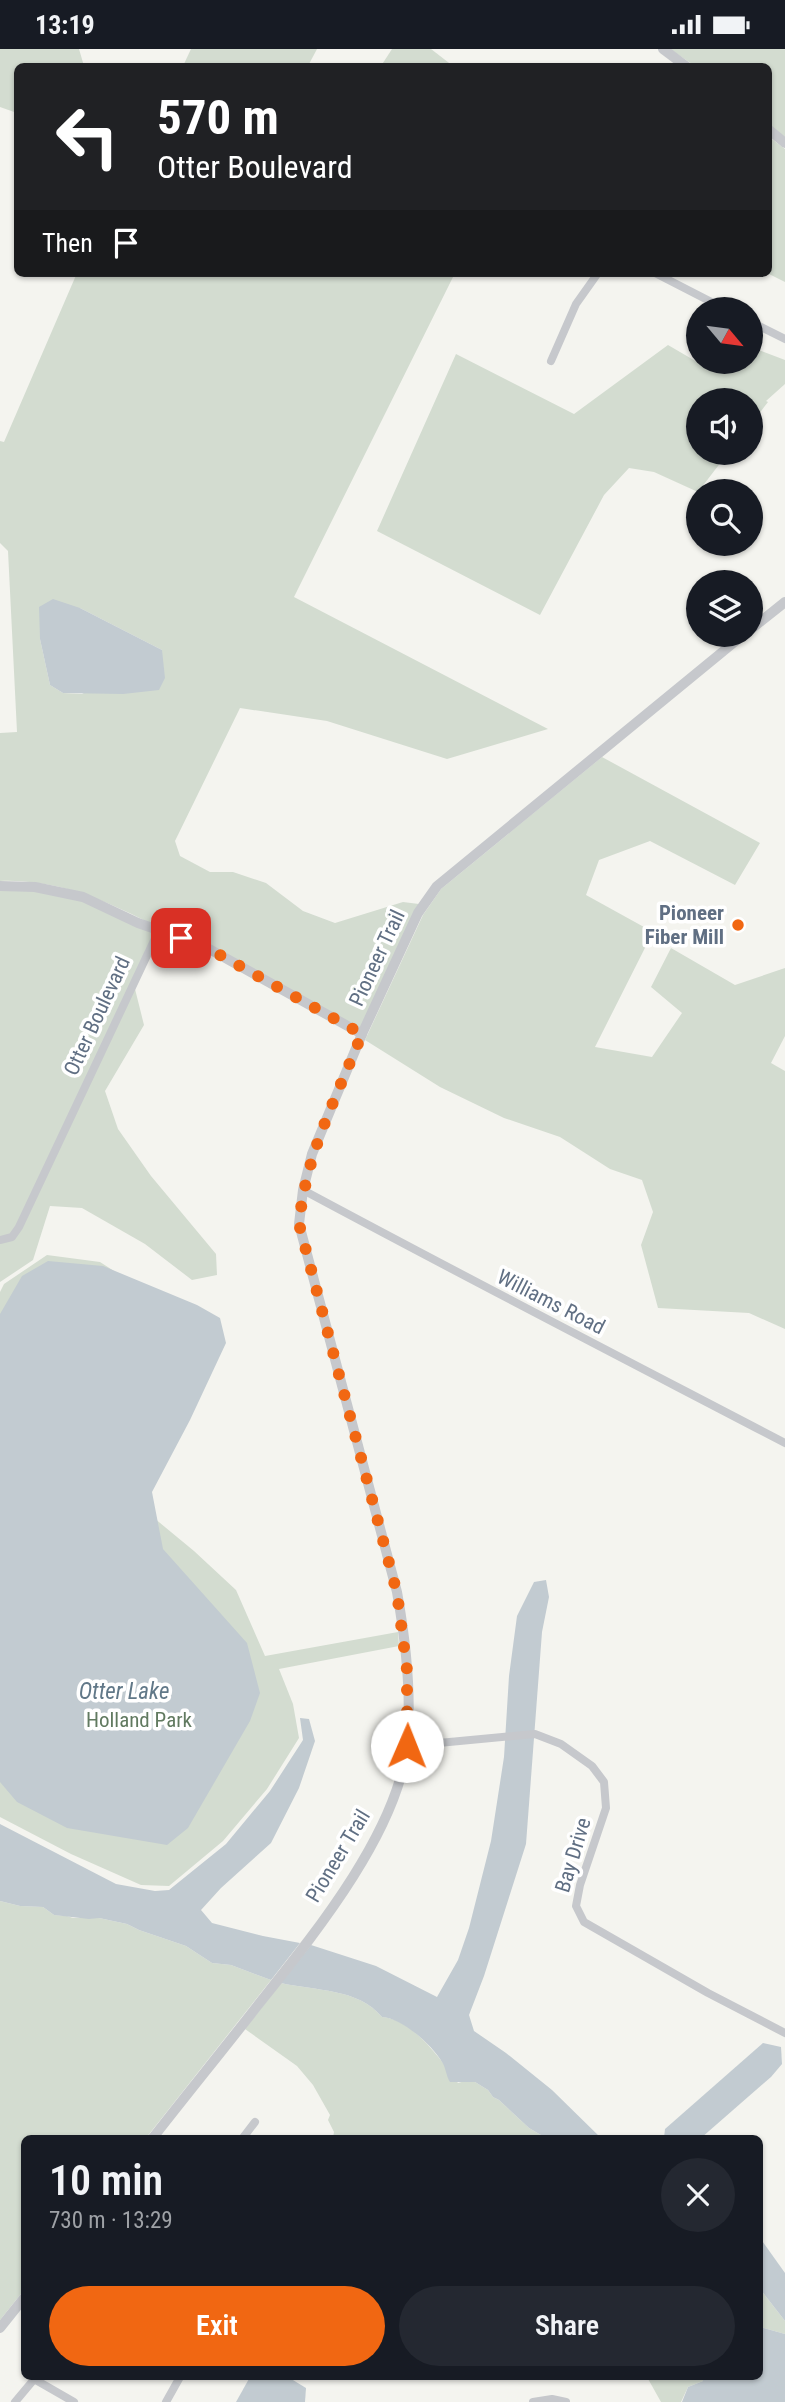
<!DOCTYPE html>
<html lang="en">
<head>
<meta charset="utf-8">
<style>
  :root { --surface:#171b24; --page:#242831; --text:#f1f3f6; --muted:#9ea1a6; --accent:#f16712 }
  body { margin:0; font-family:"Roboto Condensed",sans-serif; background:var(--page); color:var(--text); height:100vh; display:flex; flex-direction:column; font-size:26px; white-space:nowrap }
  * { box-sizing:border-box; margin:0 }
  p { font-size:23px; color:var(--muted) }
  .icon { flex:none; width:38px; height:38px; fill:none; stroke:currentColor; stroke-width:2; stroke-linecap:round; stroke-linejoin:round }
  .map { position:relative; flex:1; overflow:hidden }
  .panel { position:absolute; left:21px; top:2086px; width:742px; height:245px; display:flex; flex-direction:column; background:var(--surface); border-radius:10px; box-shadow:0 2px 5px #0004 }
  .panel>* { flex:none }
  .top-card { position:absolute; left:14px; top:14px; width:758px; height:214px; border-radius:10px; box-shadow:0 2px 5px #0004; background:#202124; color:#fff; overflow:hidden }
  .needle { width:46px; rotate:119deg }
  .controls { position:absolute; left:686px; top:248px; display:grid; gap:14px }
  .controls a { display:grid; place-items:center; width:77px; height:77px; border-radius:50%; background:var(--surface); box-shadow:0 2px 5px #0004; font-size:35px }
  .pin { position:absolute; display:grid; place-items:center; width:60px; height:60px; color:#fff; margin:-30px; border-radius:14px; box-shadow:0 4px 10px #0006 }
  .me { position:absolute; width:77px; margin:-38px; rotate:1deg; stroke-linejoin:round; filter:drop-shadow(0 0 5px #0008) }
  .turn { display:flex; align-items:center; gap:24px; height:147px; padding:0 28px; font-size:32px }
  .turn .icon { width:91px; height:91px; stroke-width:2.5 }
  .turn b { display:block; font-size:49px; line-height:60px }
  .then { display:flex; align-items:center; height:66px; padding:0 28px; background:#0003; gap:14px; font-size:26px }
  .round { display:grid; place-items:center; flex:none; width:74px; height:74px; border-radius:37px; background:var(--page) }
  .headline { display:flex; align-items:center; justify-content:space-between; height:119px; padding:0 28px }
  h1 { font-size:42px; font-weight:600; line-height:52px }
  .cta { display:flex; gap:14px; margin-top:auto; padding:14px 28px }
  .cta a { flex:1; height:80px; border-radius:42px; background:var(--accent); color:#fff; font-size:28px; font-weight:600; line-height:80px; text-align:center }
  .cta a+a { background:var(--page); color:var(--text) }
  .status { display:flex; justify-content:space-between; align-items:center; height:49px; padding:0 35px; background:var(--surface); direction:ltr }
  .status svg { height:19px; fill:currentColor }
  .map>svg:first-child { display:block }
</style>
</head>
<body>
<div class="status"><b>13:19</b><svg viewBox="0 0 49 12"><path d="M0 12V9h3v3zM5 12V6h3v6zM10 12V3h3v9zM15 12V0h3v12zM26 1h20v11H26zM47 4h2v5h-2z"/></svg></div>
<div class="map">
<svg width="785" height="2353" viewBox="0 0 785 2353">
  <rect width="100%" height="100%" fill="#f4f4ef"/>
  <!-- green -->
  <g fill="#d3dcd0" fill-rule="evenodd">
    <path d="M0 0H79L84 17 18 18 17 64 0 58Z"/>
    <path d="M191 0H317L308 17H183Z"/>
    <path d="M392 0H431L453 17H381Z"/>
    <path d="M670 0H785V88L768 75V18L695 17Z"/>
    <path d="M768 87 785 100V233L767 224Z"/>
    <path d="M77 224H455L294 548 548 680 447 710 327 672 240 659 175 792 180 807 210 823H233L266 834 303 862 335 874 403 853 419 855 360 979C307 953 254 927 201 900 135 868 76 829 0 832V684L17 683 8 502 0 494V392L4 393ZM80 559 162 601 82 645 63 644 50 636 40 590Z"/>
    <path d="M668 296 716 324 734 313H751V298L785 311V335L766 352 768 353 751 375V352H698V404H728L698 443 654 423 629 419 604 446 540 566 377 482 456 305 574 365Z"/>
    <path d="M602 708 760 794 735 836 650 792 599 811 586 846 653 883 595 998 652 1008 682 964 651 938 671 899 735 936 785 919V987L771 1014 785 1022V1280L749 1264 658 1259 641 1196 653 1163 642 1131 610 1120 560 1088 504 1069 440 1038 365 991 423 866 441 840Z"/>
    <path d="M0 841 35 842 82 852 166 888 154 898 135 940 144 976 105 1042 118 1080 151 1127 216 1205 217 1226 192 1231 145 1195 82 1159 50 1157 33 1211 0 1233Z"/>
    <path d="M47 1206 100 1213 212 1285 131 1450 194 1502 236 1541 265 1607 398 1583 399 1597 279 1620 293 1655 299 1689 267 1740 223 1792 169 1837 141 1836 71 1805 0 1768V1243L4 1235Z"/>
    <path d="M0 1852 20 1857 43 1858 54 1866 67 1867 73 1869H99L127 1875 139 1881 186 1897 212 1914 231 1916 271 1931 146 2089 24 2090V2241L0 2271Z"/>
    <path d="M281 1934C315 1942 358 1939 382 1968 413 1970 441 2011 458 2034L465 2032 475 2033 488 2041 493 2048 499 2051 529 2079 546 2089H333L334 2083 328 2071 330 2066 313 2036 297 2017 245 1980Z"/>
    <path d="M760 2240 785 2272V2285L760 2278Z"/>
    <path d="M647 2328H703V2332L688 2338 681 2353H661Z"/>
  </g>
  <!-- water -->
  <g fill="#c2cbd1">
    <path d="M53 550 80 559 162 601 165 629 159 641 123 645 63 644 50 636 40 590 39 558Z"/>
    <path d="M48 1212 103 1217 197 1256 220 1269 226 1294 190 1371 152 1443 163 1500 247 1594 260 1644 250 1672 188 1779 167 1796 67 1779 17 1753 0 1733V1265L22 1227Z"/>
    <path d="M546 1531 549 1548 542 1583 526 1795 484 1927 469 1966 474 1982 506 2004 552 2041 601 2089H546L529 2079 499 2051 493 2048 488 2041 475 2033H450C446 2027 446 2019 442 2013 432 1996 402 1969 382 1968 358 1939 315 1942 281 1934L311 1896 376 1917 437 1948 458 1911 469 1879 491 1792 504 1708 509 1627 517 1567 534 1533Z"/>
    <path d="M300 1669 309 1670 315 1692 299 1739 271 1794 221 1839 201 1861 212 1874 263 1887 300 1894 271 1931 231 1916 212 1914 186 1897 139 1881 127 1875 99 1869 89 1870 54 1866 43 1858 20 1857 0 1852V1775L116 1835 155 1842 169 1841 226 1795 270 1742 303 1691Z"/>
    <path d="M763 1994 781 1998 782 2015 771 2028 701 2089H664L665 2080Z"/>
    <path d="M760 2189 785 2224V2272L760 2240Z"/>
    <path d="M760 2278 785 2285V2353H682L688 2338 703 2332V2328H760Z"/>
    <path d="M250 2328H288L306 2339 305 2353H236Z"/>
  </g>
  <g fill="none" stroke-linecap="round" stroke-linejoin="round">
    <!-- minor -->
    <g stroke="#c6c8cc" stroke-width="8">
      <path d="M655 224 727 261"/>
      <path d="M751 273 785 290"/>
      <path d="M551 312 576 255 598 224"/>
      <path d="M303 1141C463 1227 624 1310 785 1394"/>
      <path d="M0 1191 12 1188 19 1178 159 881"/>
      <path d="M407 1697 535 1685 561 1695 592 1717 604 1733 606 1759 580 1836 576 1857 584 1873 708 1944 785 1984"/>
      <path d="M242 2090 255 2073"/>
      <path d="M34 2330 74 2353"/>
      <path d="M15 2353 36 2328"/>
      <path d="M166 2353 180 2328"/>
      <path d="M533 2353 552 2350 566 2353"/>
    </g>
    <!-- tertiary -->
    <g stroke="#c6c8cc" stroke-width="10">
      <path d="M663 0 687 18"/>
      <path d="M768 80 785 94"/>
      <path d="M751 580 785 553"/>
      <path d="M0 837 35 838 83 848 138 874 202 896 362 985"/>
      <path d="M152 2090C187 2045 223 2001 258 1956 312 1888 397 1785 407 1697 412 1646 406 1593 397 1543L299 1175 303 1141 312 1105 362 985 418 864 437 837 743 586"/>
      <path d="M0 2279 24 2249"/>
    </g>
  </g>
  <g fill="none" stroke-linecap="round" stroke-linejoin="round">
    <!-- route -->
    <path stroke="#f16712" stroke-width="12" stroke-dasharray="0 21.6" d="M181 889 202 896 362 985C336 1049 306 1105 299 1175L397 1544 407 1621V1697"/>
  </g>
  <!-- markers -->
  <circle fill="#f16712" stroke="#fff" stroke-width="2.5" cx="738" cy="876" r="7"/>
  <g text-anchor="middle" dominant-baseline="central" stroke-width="7" stroke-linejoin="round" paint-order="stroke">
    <!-- poi labels -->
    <g font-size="21" font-weight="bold" fill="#606f83" stroke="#fff" text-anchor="end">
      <text x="724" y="864">Pioneer<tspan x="724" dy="24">Fiber Mill</tspan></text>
    </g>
    <!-- street labels -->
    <g font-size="21" fill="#606f83" stroke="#fff">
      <text transform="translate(377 909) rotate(-65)">Pioneer Trail</text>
      <text transform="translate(97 967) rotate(-65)">Otter Boulevard</text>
      <text transform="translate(551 1253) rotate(27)">Williams Road</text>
      <text transform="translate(573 1806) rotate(-73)">Bay Drive</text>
      <text transform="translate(338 1807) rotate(-59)">Pioneer Trail</text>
    </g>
    <!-- park labels -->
    <g font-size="21" fill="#617a60" stroke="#fff">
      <text x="139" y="1671">Holland Park</text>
    </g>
    <!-- water labels -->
    <g font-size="23" font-style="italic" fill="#617888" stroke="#fff">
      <text x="124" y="1642">Otter Lake</text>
    </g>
  </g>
</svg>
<div class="controls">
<a><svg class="needle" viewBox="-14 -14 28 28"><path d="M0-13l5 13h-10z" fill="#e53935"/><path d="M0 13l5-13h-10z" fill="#9ea1a6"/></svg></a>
<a><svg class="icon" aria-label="sound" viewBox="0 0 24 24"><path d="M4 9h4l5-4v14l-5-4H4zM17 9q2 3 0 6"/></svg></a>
<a><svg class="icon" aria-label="search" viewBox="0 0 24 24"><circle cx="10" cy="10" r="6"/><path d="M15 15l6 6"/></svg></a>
<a><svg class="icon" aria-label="layers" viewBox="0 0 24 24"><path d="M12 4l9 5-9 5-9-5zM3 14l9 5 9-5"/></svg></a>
</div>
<div class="pin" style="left:181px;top:889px;background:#d93025"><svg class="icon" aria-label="arrive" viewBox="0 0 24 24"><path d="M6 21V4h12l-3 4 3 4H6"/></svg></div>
<svg class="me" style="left:407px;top:1697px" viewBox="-20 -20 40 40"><circle r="19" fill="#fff"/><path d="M0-13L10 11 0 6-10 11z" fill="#f16712"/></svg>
<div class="top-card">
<div class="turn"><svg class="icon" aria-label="left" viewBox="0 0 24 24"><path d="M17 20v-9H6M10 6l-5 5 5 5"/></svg><div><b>570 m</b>Otter Boulevard</div></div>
<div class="then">Then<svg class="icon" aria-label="arrive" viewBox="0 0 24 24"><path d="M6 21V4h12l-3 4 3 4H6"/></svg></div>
</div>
<section class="panel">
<div class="headline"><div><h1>10 min</h1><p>730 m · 13:29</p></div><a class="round"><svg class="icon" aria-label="close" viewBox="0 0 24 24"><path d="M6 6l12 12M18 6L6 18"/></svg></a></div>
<div class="cta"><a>Exit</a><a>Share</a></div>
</section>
</div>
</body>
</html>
